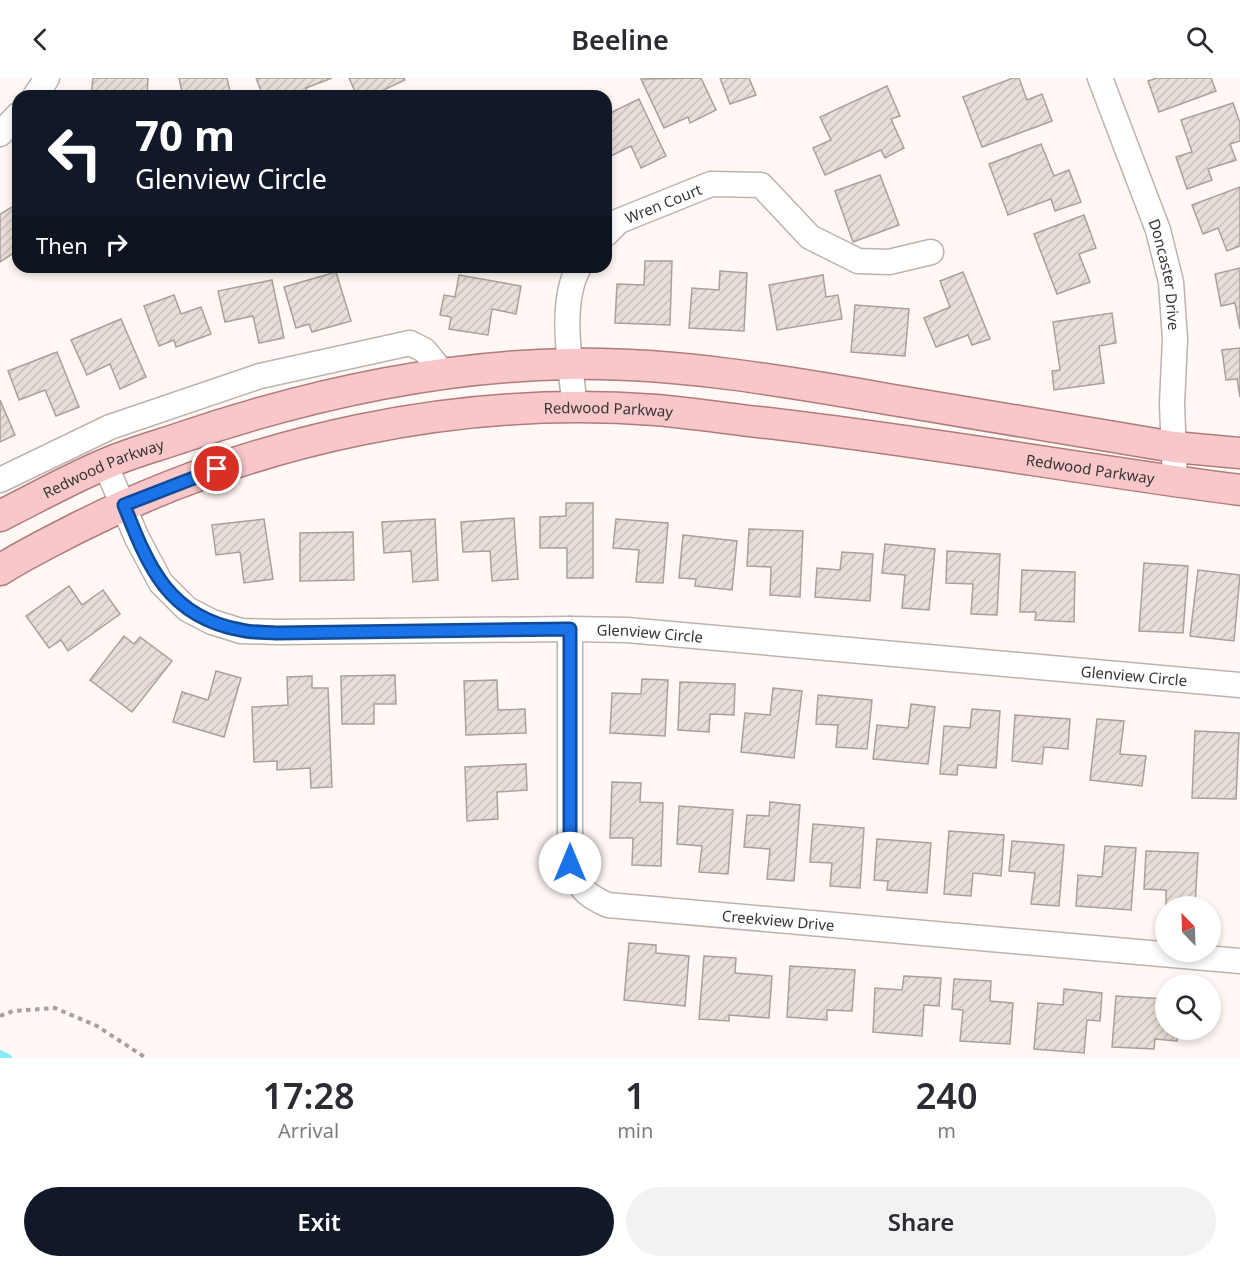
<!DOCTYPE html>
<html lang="en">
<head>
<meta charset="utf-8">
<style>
  :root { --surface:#fff; --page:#f2f2f3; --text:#2b2b33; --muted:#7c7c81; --accent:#111827 }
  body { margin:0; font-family:"Noto Sans",sans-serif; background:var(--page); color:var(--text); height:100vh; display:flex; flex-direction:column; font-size:22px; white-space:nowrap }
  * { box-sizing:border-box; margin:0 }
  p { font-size:20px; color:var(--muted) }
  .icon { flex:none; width:33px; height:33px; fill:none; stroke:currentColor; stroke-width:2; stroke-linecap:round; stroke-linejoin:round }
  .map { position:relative; height:980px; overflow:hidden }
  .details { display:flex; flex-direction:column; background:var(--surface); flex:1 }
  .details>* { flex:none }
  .hud { position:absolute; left:12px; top:12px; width:600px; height:183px; border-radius:18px; box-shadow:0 3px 9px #0003; background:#111827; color:#fff; overflow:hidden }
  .needle { width:39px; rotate:337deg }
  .controls { position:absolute; left:1155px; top:818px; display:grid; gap:12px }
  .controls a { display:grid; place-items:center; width:66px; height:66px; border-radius:50%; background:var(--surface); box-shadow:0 3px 9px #0003; font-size:30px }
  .pin { position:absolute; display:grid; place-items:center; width:51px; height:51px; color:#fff; margin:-26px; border:3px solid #fff; border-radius:50%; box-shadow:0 2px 6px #0007 }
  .me { position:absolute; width:66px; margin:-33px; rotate:0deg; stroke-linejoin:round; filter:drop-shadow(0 0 4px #0008) }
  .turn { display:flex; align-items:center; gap:21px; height:126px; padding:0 24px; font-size:27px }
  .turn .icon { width:78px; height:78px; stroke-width:2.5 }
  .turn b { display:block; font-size:42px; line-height:51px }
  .then { display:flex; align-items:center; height:57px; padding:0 24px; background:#0003; gap:12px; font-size:22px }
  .eta { display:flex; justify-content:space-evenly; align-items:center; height:102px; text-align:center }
  .eta b { font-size:36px; font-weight:600; line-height:42px }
  .action { display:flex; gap:12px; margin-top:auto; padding:12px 24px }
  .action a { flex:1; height:69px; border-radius:36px; background:var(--accent); color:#fff; font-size:24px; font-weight:600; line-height:69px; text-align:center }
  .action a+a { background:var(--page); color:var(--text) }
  header { display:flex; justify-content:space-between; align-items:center; height:78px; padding:0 24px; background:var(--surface); font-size:27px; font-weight:600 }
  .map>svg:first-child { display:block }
</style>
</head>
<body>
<header><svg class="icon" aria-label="back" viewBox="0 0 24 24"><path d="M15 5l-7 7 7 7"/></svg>Beeline<svg class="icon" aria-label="search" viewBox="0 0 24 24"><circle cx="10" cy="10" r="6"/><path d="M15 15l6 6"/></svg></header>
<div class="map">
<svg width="1240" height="980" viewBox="0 0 1240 980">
  <defs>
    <pattern id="building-hatch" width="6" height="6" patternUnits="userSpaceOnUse" patternTransform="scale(1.5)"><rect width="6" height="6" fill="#e6dfd7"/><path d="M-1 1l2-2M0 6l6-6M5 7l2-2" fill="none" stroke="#c6c0b9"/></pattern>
  </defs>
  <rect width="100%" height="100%" fill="#fff8f5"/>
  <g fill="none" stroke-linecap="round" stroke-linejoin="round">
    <!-- stream -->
    <path stroke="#88ebfb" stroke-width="8" d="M0 976 8 980"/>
  </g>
  <!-- building -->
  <g fill="url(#building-hatch)" stroke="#a8a199" stroke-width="1.5">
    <path d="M93 0H148L147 18H91Z"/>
    <path d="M179 0H227L231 18H183Z"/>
    <path d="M256 0H332L306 10 309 18H263Z"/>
    <path d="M349 0H404L405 2 371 18H357Z"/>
    <path d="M701 0 716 32 690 45 688 39 664 50 641 1Z"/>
    <path d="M720 0H749L756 17 730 26Z"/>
    <path d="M1013 0H1019L1027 22 1042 16 1052 43 982 69 963 19Z"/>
    <path d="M1157 0H1211L1216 13 1159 34 1148 3Z"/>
    <path d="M887 8 900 38 891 41 904 70 885 80 881 72 825 97 813 70 831 62 820 39Z"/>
    <path d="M639 21 666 78 641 90 631 68 607 80 606 77V37Z"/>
    <path d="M1233 25 1240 45V63L1230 66 1236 82 1208 91 1212 102 1187 111 1176 79 1192 74 1181 42Z"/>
    <path d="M1041 66 1054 98 1069 92 1081 124 1055 133 1051 121 1008 137 989 86Z"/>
    <path d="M880 97 899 147 853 164 835 113Z"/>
    <path d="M1240 109V168L1227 173 1218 150 1203 156 1192 127Z"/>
    <path d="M17 126 18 172 0 184V136Z"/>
    <path d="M1084 137 1096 170 1079 176 1090 204 1057 216 1034 156Z"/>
    <path d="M645 183H672L670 247 615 245 617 206 644 207Z"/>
    <path d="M1240 190V251L1235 225 1221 228 1215 196Z"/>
    <path d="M720 193 747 195 744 253 689 250 692 210 719 212Z"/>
    <path d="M336 194 351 243 312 254 309 246 296 250 284 209Z"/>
    <path d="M963 194 990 261 972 267 968 257 936 269 924 240 950 229 940 203Z"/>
    <path d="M459 197 521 208 516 236 492 231 488 257 449 251 451 239 440 237 444 217 455 219Z"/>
    <path d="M823 197 826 219 838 217 842 241 777 252 769 207Z"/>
    <path d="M272 202 284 260 259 265 253 238 225 244 218 213Z"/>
    <path d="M174 217 181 236 201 229 211 256 176 269 174 262 159 268 144 228Z"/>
    <path d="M855 227 909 231 905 278 851 274Z"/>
    <path d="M1112 235 1116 265 1099 268 1104 305 1054 312 1052 293 1060 292 1053 244Z"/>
    <path d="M121 241 146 299 120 311 110 286 87 297 71 262Z"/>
    <path d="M1240 270V319L1237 301 1226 302 1222 272Z"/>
    <path d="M57 274 79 329 56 338 45 312 19 322 8 293Z"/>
    <path d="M0 322 15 357 0 364Z"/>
    <path d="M566 425H593V500H567V470H540V439L566 438Z"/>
    <path d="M514 440 518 501 492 503 490 473 463 474 461 444Z"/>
    <path d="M264 441 273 501 244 505 240 474 216 477 212 447Z"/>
    <path d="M435 441 438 502 413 504 411 473 384 475 382 444Z"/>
    <path d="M616 441 668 445 663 505 636 504 639 472 613 470Z"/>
    <path d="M749 451 803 453 800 519 770 517 771 489 747 488Z"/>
    <path d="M353 454 354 502 300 503V455Z"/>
    <path d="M683 457 737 463 732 512 695 508 696 501 679 500Z"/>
    <path d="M885 466 935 471 929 532 902 530 905 497 882 495Z"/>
    <path d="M947 473 1000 476 997 537 971 536 973 506 946 505Z"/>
    <path d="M842 474 873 476 870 523 815 519 817 490 840 492Z"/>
    <path d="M1144 485 1188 488 1183 555 1139 553Z"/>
    <path d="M1022 492 1075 494 1074 544 1035 542 1036 534H1020Z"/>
    <path d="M1198 492 1240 497 1234 563 1190 558Z"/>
    <path d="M69 508 82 527 103 512 120 536 68 573 61 562 49 570 26 538Z"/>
    <path d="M124 558 134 566 140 559 172 583 132 634 90 602Z"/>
    <path d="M216 593 241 600 224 659 173 644 182 614 208 622Z"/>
    <path d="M395 597 396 626H374V646H342L341 598Z"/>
    <path d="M312 598V610H328L332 709 311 710 310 690 277 692V683L254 684 252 629 288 627 287 599Z"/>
    <path d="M642 601 668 602 665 658 610 655 612 615 641 616Z"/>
    <path d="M497 602 498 632 525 631 526 655 466 657 464 603Z"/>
    <path d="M680 604 735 606 734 637 710 636 709 654 678 652Z"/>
    <path d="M773 610 802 613 794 680 741 674 745 635 770 637Z"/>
    <path d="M818 617 872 622 867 671 836 669 838 647 816 646Z"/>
    <path d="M911 626 935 629 928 686 873 681 877 647 908 650Z"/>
    <path d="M972 631 1000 633 996 690 958 687 957 697 940 696 944 648 970 650Z"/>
    <path d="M1015 637 1070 641 1068 671 1044 669 1042 686 1012 683Z"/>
    <path d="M1097 641 1124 643 1120 676 1146 678 1142 708 1090 702Z"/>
    <path d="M1195 653 1239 655 1236 721 1192 720Z"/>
    <path d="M526 686 527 712 497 714 498 741 467 743 465 689Z"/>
    <path d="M612 704 641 705 640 724 663 725 661 788 632 787 633 760H610Z"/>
    <path d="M770 724 800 727 794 803 767 801 770 771 744 769 747 737 769 738Z"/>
    <path d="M679 728 733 732 728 796 699 794 702 768 677 766Z"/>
    <path d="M813 746 864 750 860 810 830 808 832 785 810 784Z"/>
    <path d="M949 753 1004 757 1001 798 973 795 971 818 944 816Z"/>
    <path d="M877 761 931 765 927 815 887 812 888 803 874 802Z"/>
    <path d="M1012 763 1064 767 1059 828 1031 826 1035 795 1009 793Z"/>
    <path d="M1105 768 1136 770 1131 832 1076 828 1078 797 1102 799Z"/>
    <path d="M1146 773 1198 775 1195 828H1166V812L1144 811Z"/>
    <path d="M629 865 656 867V875L689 878 685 928 624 922Z"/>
    <path d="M704 878 736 880 735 895 772 898 769 940 729 937V943L699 941Z"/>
    <path d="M790 888 855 892 852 933 827 932V942L787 939Z"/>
    <path d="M904 898 941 900 939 928 924 927 922 958 873 954 875 910 902 912Z"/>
    <path d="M954 901 991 903 990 923 1013 925 1010 966 960 963 963 932 952 931Z"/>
    <path d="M1064 911 1102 915 1100 943 1087 942 1084 975 1034 971 1038 925 1063 927Z"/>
    <path d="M1116 918 1166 921V951H1178L1177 963 1155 961 1154 971 1112 969Z"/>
  </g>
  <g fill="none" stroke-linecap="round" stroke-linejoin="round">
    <!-- minor casing -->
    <g stroke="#bdb3ad" stroke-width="27">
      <g id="minor">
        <path id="s1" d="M1100 0 1158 152 1171 204 1175 261 1172 326 1175 404"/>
        <path d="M35 18 47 0"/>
        <path d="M0 56 18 37"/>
        <path id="s2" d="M606 156 619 143 711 106 761 107 810 159 858 183 889 184 931 174"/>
        <path d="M575 330C571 289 558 226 579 189"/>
        <path id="s3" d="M105 386 137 460 161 505 187 531 212 544 241 553 278 554 570 551 627 552 1240 607"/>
        <path d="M0 402 110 349 260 298 410 265 424 272 444 296"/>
        <path id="s4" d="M570 551V785C579 809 584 817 608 827L1240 883"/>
      </g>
    </g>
    <!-- major casing -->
    <g stroke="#b17b7d" stroke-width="33">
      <g id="major">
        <path id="s5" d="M0 438C34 421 68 402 103 387 129 375 157 368 183 359 307 317 438 288 569 286 673 284 785 303 887 321 983 337 1079 353 1174 369L1240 375"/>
        <path id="s6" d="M0 492C25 476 52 463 79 449 255 361 459 317 656 332 690 335 724 340 758 344 919 362 1079 391 1240 412"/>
      </g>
    </g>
    <!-- path -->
    <path stroke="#a59f9d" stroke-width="4" stroke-dasharray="4.5 4.5" stroke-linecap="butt" d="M0 938 13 933 55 930 97 948 146 980"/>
    <!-- minor -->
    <use href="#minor" stroke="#fff" stroke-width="24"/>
    <!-- major -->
    <use href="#major" stroke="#f7c7c9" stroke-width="30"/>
  </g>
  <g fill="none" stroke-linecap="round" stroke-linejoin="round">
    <!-- route casing -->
    <g stroke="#114b97" stroke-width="15">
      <path id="route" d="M217 391 124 427C148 488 168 539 241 552 252 555 266 554 278 555L570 551V785"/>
    </g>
    <!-- route -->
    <use href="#route" stroke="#1a73e8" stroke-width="10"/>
  </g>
  <g text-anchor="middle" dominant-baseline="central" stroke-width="6" stroke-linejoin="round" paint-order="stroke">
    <!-- street labels -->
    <g font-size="15" fill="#393533" stroke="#fff">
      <text stroke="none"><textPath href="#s2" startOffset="66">Wren Court</textPath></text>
      <text stroke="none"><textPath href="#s1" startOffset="208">Doncaster Drive</textPath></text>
      <text stroke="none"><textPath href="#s6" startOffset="638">Redwood Parkway</textPath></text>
      <text stroke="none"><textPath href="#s5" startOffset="114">Redwood Parkway</textPath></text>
      <text stroke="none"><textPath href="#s6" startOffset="1124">Redwood Parkway</textPath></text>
      <text stroke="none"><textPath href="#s3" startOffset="636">Glenview Circle</textPath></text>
      <text stroke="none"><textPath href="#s3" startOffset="1122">Glenview Circle</textPath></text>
      <text stroke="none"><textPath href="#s4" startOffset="464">Creekview Drive</textPath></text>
    </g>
  </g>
</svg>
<div class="controls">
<a><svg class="needle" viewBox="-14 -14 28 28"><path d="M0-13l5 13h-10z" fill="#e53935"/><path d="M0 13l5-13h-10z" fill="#7c7c81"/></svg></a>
<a><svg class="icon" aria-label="search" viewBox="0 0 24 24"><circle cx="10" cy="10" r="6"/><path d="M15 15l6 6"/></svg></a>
</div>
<div class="pin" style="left:217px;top:391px;background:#d93025"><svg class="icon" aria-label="arrive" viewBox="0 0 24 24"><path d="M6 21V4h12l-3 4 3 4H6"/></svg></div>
<svg class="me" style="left:570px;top:785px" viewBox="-20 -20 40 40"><circle r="19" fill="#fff"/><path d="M0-13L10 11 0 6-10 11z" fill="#1a73e8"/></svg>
<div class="hud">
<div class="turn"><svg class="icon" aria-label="left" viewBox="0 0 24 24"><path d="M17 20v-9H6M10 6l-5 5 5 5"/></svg><div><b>70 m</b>Glenview Circle</div></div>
<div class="then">Then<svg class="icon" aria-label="right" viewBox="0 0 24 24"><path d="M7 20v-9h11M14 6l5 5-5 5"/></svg></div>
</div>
</div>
<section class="details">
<div class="eta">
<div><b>17:28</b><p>Arrival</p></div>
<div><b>1</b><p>min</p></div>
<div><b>240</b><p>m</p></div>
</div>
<div class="action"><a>Exit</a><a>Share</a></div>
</section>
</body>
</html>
